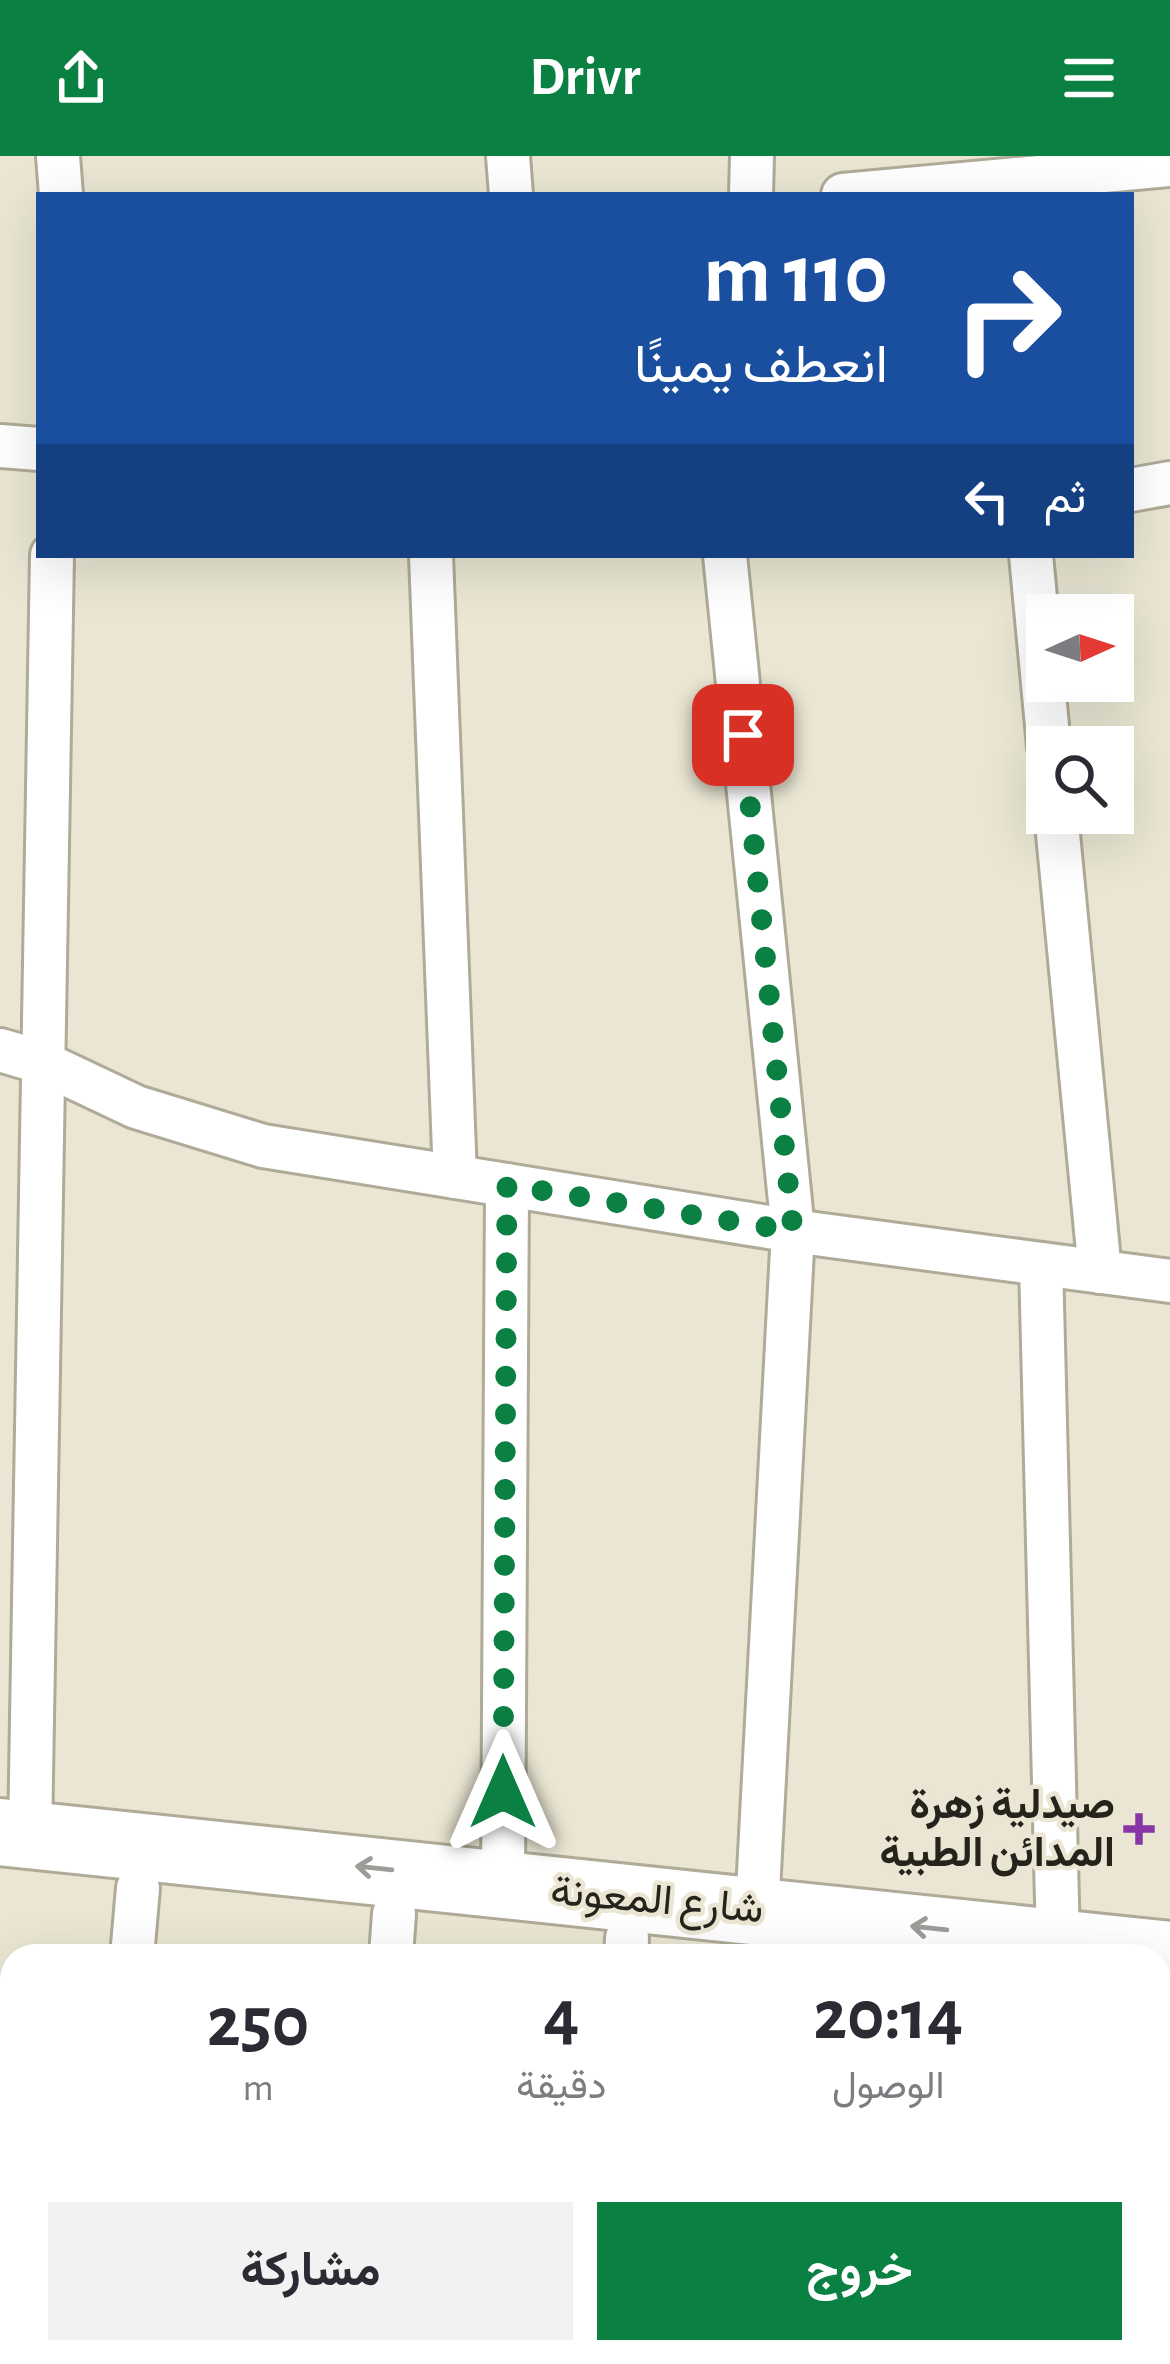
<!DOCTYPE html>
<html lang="ar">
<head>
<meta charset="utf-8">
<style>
  :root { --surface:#fff; --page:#f2f2f3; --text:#2b2b33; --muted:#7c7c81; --accent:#0b8043 }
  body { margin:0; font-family:"Alegreya Sans",Vazirmatn,sans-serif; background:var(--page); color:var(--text); direction:rtl; height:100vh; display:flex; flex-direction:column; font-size:45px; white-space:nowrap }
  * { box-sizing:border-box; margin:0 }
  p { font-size:39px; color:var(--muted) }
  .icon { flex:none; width:66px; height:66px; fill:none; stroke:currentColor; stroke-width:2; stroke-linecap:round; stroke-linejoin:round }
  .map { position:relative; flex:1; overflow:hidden; direction:ltr }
  .drawer { position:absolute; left:0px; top:1788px; width:1170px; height:420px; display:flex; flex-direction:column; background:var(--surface); border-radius:36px 36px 0 0; box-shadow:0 12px 48px #0002; direction:rtl }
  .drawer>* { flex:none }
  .hud { position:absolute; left:36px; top:36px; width:1098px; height:366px; border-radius:0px; box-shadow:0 12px 48px #0002; direction:rtl; background:#1a4fa0; color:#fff; overflow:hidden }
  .needle { width:78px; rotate:87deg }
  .tools { position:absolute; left:1026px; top:438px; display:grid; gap:24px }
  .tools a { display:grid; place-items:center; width:108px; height:108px; border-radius:0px; background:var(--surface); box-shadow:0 12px 48px #0002; font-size:60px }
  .pin { position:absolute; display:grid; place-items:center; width:102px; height:102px; color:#fff; margin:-51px; border-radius:24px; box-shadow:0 6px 18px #0006 }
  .me { position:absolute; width:132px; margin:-66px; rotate:0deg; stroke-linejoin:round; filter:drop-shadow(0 0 9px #0008) }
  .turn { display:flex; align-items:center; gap:42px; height:252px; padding:0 48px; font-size:54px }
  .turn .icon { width:156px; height:156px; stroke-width:2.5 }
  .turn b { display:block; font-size:84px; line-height:102px }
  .then { display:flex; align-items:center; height:114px; padding:0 48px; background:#0003; gap:24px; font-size:45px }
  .eta { display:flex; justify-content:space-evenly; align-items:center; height:204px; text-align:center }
  .eta b { font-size:72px; font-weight:700; line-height:84px }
  .primary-button { display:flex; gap:24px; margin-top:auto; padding:24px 48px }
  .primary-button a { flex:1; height:138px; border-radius:0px; background:var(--accent); color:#fff; font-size:48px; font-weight:700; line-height:138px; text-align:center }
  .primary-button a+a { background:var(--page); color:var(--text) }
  header { display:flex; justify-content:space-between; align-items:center; height:156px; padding:0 48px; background:var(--accent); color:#fff; font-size:54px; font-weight:700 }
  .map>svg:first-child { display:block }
</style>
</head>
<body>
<header><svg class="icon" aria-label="menu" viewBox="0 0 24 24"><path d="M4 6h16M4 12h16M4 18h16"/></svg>Drivr<svg class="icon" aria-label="share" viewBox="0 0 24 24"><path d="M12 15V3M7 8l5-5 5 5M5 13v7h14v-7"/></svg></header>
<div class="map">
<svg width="1170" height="2208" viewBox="0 0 1170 2208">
  <rect width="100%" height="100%" fill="#eae6d3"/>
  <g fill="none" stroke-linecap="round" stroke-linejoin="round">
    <!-- minor casing -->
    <g stroke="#afab98" stroke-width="48">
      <g id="minor">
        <path d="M58 0 61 39"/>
        <path d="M508 0 511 39"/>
        <path d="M751 39 752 0"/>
        <path d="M843 39 1170 9"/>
        <path d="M0 290 39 293"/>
        <path d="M1131 334 1170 327"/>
        <path d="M431 399 455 1021"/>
        <path d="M725 399 793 1075 757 1754"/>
        <path d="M1031 399 1049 591"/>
        <path d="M1056 657 1100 1116"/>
        <path d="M0 894 41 906 136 951 263 990 793 1075 1170 1125"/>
        <path d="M1041 1108 1058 1785"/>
        <path d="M30 1680 52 399"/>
        <path d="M503 1730 507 1029"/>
        <path d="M132 1800 138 1732"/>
        <path d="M391 1800 394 1758"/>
        <path d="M626 1800 627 1782"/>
        <path d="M93 2208 94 2196"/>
        <path d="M356 2208 357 2196"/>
        <path d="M606 2208V2196"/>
        <path d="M1159 2208 1170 2126"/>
      </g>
    </g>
    <!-- trunk casing -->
    <g stroke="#afab98" stroke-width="72">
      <path id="trunk" d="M0 1676 1170 1799"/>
    </g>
    <!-- minor -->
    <use href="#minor" stroke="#fff" stroke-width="42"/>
    <!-- trunk -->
    <use href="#trunk" stroke="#fff" stroke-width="66"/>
  </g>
  <!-- wall -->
  <g fill="#ae91b9">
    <path d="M0 2014 11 2052 0 2050Z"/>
    <path d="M0 2088 12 2089V2142L0 2141Z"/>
    <path d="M1032 2196H1078V2198H1033Z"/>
  </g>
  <!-- shaded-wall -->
  <path fill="#8d7696" d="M550 2196H558L557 2208H550Z"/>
  <!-- building -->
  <g fill="#caa9d7" stroke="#8d7696" stroke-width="3">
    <path d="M0 2014 12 2016 8 2045 0 2044Z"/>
    <path d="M0 2088 12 2089V2129L0 2128Z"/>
    <path d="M473 2196H550V2208H472Z"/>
    <rect x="728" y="2196" width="75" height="12"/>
    <rect x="964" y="2196" width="33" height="12"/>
    <path d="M878 2204 909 2207V2208H877Z"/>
  </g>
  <!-- one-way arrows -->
  <defs><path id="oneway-shaft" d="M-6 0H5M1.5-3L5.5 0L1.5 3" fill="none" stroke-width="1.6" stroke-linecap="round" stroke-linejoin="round" transform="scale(3)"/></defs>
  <g stroke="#9d9c99">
    <use href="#oneway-shaft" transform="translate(374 1712) rotate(-174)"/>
    <use href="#oneway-shaft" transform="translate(929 1772) rotate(-174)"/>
  </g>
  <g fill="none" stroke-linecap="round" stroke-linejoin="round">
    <!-- route -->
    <path stroke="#0b8043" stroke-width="21" stroke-dasharray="0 37.8" d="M503 1636 507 1029 793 1075 743 579"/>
  </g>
  <!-- markers -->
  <path fill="#8836a5" stroke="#eae6d3" stroke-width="4.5" d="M1133 1655h12v12h12v12h-12v12h-12v-12h-12v-12h12z"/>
  <g text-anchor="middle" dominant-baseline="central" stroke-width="9" stroke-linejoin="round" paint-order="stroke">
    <!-- poi labels -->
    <g font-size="42" font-weight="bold" fill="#25231c" stroke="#eae6d3" text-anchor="end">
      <text x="1115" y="1649">صيدلية زهرة<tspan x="1115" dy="48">المدائن الطبية</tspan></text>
    </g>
    <!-- street labels -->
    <g font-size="42" fill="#25231c" stroke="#eae6d3">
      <text transform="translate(657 1744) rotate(5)">شارع المعونة</text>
    </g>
  </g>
</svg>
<div class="tools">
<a><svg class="needle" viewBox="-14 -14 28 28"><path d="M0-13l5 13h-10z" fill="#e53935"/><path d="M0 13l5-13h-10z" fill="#7c7c81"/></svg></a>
<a><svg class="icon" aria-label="search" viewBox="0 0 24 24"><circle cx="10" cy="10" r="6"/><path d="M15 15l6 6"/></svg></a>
</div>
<div class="pin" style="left:743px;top:579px;background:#d93025"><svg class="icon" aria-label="arrive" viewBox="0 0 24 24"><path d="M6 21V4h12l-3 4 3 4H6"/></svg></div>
<svg class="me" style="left:503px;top:1636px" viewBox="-20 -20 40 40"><path d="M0-17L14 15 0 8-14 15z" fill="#0b8043" stroke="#fff" stroke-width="4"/></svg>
<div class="hud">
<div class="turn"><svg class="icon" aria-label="right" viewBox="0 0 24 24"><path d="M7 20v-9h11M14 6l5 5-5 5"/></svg><div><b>110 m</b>انعطف يمينًا</div></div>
<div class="then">ثم<svg class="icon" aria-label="left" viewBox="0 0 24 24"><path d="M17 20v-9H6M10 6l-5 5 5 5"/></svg></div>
</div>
<section class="drawer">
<div class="eta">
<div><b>20:14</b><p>الوصول</p></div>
<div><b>4</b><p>دقيقة</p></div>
<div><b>250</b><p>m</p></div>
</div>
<div class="primary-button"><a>خروج</a><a>مشاركة</a></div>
</section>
</div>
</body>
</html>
